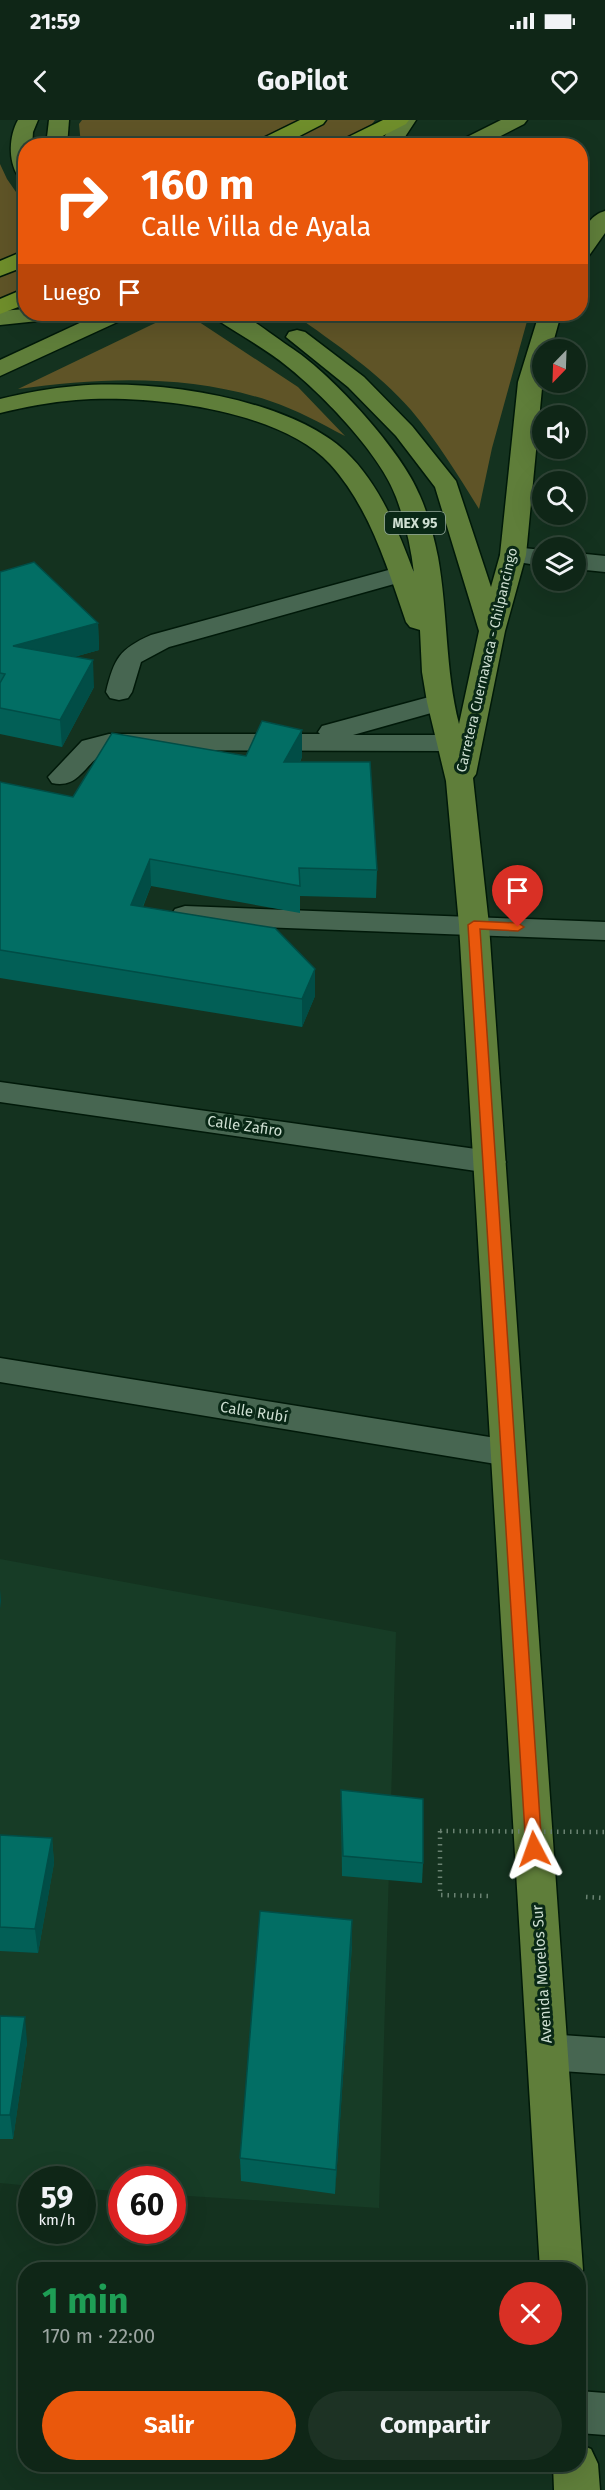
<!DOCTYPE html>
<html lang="es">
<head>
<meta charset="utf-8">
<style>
  :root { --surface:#0f2617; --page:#1d3224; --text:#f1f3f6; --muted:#9ba5a1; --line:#2f4336; --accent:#ea580c }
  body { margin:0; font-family:"Fira Sans",sans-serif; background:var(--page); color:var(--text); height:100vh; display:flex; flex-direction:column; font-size:22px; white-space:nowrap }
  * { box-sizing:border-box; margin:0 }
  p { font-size:20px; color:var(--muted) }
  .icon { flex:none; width:33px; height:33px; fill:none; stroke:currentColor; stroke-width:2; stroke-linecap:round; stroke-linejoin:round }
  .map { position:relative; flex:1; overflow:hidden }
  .side { position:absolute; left:18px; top:2142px; width:568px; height:210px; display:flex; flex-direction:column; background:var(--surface); border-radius:24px; box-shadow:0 6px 24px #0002,0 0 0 2px var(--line) }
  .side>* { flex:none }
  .guide { position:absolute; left:18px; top:18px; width:570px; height:183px; border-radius:24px; box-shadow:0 6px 24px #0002,0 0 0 2px var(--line); background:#ea580c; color:#fff; overflow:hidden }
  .needle { width:39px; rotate:203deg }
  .buttons { position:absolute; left:532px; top:219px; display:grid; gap:12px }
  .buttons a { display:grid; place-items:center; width:54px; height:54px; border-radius:50%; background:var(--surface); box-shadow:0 6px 24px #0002,0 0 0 2px var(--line); font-size:30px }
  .speed { position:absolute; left:18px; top:2046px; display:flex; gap:12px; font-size:30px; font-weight:700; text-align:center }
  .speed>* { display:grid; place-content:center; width:78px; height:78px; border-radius:50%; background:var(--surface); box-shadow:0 6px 24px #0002,0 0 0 2px var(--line); line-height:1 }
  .speed small { font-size:15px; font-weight:400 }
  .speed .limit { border:9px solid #d22; background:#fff; color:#111 }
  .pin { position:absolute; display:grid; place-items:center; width:51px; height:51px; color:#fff; margin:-62px -26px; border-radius:50% 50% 50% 0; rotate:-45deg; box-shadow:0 0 6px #0007 }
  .pin .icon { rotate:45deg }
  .me { position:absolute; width:66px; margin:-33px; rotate:356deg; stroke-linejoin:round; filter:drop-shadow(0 0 4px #0008) }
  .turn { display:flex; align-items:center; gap:21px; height:126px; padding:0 24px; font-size:27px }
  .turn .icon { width:78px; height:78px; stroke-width:2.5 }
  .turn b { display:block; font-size:42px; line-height:51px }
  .then { display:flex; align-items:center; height:57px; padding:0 24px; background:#0003; gap:12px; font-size:22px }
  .round { display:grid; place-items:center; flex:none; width:63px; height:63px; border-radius:32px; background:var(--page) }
  .overview { display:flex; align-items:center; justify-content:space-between; height:102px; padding:0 24px }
  h1 { font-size:36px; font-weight:700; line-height:45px; color:#1e9e55 }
  .action { display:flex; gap:12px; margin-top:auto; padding:12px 24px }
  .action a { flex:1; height:69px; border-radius:36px; background:var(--accent); color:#fff; font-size:24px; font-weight:700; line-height:69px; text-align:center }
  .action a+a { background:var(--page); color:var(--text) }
  .status { display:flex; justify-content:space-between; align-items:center; height:42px; padding:0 30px; background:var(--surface); direction:ltr }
  .status svg { height:16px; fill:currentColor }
  header { display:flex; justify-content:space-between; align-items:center; height:78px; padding:0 24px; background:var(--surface); font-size:27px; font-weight:700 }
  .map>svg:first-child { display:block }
</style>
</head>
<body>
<div class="status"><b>21:59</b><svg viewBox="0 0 49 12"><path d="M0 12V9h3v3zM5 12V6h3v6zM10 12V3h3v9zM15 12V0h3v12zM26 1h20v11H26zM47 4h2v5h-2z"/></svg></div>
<header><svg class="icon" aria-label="back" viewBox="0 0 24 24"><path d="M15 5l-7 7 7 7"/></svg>GoPilot<svg class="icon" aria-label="heart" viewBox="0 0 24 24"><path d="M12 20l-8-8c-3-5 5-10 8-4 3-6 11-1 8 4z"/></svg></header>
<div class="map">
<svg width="605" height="2370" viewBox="0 0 605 2370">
  <rect width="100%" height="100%" fill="#14321f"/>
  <!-- built -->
  <path fill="#173c26" d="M0 1439 396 1512 379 2088 173 2075 172 2060H122L121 2071 83 2069 82 2060H32L31 2066 0 2063Z"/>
  <!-- green -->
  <g fill="#5f5427">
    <path d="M82 0H375L356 26 81 25 79 4Z"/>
    <path d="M0 44 7 59 25 85V182L0 181Z"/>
    <path d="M174 194H187L298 267 345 316C320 303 297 290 270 281 189 254 101 257 18 269Z"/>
    <path d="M294 194H529L492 328 479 389C458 355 437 321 411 290 378 252 334 223 294 194Z"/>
  </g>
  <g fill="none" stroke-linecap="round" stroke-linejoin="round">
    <!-- minor casing -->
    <g stroke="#001909" stroke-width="3">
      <g id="minor">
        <path d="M513 427 543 430V446L504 440 500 435 504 430Z"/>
        <path d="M576 433 605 436V452L576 449Z"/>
        <path d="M403 446 412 449 416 454 412 459 169 527 141 542 132 572 128 578 119 580 110 578 106 572C114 539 119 529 151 515Z"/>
        <path d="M440 574 449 576 453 582 449 588 353 615H450L460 617 464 623 460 629 450 631 111 630C86 637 82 670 52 663L48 657 82 621 109 614H320L318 612 322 606Z"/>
        <path d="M185 786 605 802V820L185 804 175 801 171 795 175 789Z"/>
        <path d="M0 962 490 1031 501 1034 506 1042 501 1050 490 1053 0 982Z"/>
        <path d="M0 1238 508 1320 520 1324 525 1333 520 1342 508 1346 0 1262Z"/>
        <path d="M547 1914 605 1918V1954L547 1950 533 1945 527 1932 533 1919Z"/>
        <path d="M579 2271 605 2273V2315L579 2313Z"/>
      </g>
    </g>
    <!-- major casing -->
    <g stroke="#001909" stroke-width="3">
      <g id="major">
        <path d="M18 0H38L33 12 32 26H26V57L18 56C8 40 9 16 18 0Z"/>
        <path d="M49 0H69L67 26H46Z"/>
        <path d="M396 0H416L399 26H375L384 17Z"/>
        <path d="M501 0H527L524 4 481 26H454L457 22Z"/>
        <path d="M605 91V113L588 137 580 139C580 120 584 97 605 91Z"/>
        <path d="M26 189V194H60L57 199 0 205V191Z"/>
        <path d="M99 194H127L124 199 0 256V240Z"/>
        <path d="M213 194C220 193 233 191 240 194 256 201 277 219 293 229 333 256 402 331 420 376 428 394 434 417 438 437 448 493 445 549 459 604L479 511 435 367 396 316 348 267 286 217 289 212 297 210 305 212 364 257 412 306 456 361 491 467 500 435 518 262 539 194H561L551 230H543V258L526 435 505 511 476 654 473 658 489 805 583 2150 579 2160V2150H540L459 805 446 661 427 582 422 552 420 510 410 507 406 502C387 447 370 388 330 344 279 289 147 274 76 280 50 282 25 287 0 293V279C25 273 50 268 76 266 153 259 286 277 345 331 379 363 398 410 414 453 411 427 405 401 396 377 381 335 323 275 288 247 266 229 240 215 216 199Z"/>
        <path d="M579 2324 591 2329 598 2344 600 2370H554L553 2344H579Z"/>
      </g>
    </g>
    <!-- highway casing -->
    <g stroke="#001909" stroke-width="3">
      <g id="highway">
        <path d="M300 0H326L323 4 280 26H252L255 22Z"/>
        <path d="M383 0H409L406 4 363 26H335L338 22Z"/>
        <path d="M26 130V146L0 156V141Z"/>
        <path d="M26 168V184L0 194V179Z"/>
      </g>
    </g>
    <!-- path -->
    <g stroke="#6a8272" stroke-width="4.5" stroke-dasharray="1.5 5" stroke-linecap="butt">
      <path d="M440 1711V1775L489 1776"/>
      <path d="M586 1777 605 1778"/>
    </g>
    <!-- minor -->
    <use href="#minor" fill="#476651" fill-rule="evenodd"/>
    <!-- major -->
    <use href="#major" fill="#5f7e3a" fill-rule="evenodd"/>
    <!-- highway -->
    <use href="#highway" fill="#6f8e2b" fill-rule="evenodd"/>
    <!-- path-bridge -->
    <path stroke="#6a8272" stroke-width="4.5" stroke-dasharray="1.5 5" stroke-linecap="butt" d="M440 1711 605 1712"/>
  </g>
  <!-- wall -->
  <g fill="#025f56">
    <path d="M0 452 98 503 99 530 74 537 94 567 62 627 0 614Z"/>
    <path d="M246 636 302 637 300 642 377 750 376 778 300 776V793L151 766 143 787 315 876 302 907 0 858V662L73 677Z"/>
    <path d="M341 1670 423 1743 422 1763 342 1756Z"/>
    <path d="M0 1715 52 1718 54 1743 38 1833 0 1831Z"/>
    <path d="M352 1824 335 2074 241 2061 240 2038Z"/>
    <path d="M0 1896 27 1922 13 2019H0Z"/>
  </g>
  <!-- shaded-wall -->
  <g fill="#014d46">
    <path d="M98 503 99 530 15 553 13 526Z"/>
    <path d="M93 540 94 567 62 627 60 600Z"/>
    <path d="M302 610V637L284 669V642Z"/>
    <path d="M150 739 151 766 132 812 131 785Z"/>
    <path d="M315 849V876L302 907V879Z"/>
    <path d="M0 1469 1 1481 0 1489Z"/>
    <path d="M52 1718 54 1743 38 1833 35 1809Z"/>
    <path d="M352 1800V1824L335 2074 336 2050Z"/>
    <path d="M25 1897 27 1922 13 2019 10 1995Z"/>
  </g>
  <!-- building -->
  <g fill="#026e64" stroke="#014d46" stroke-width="1.5">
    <path d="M34 442 98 503 13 526 93 540 60 600 0 588V563L5 554 0 553V452Z"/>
    <path d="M262 601 302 610 284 642H370L377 750 299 748 300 766 150 739 131 785 275 808 315 849 302 879 0 830V662L73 677 112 613 246 636Z"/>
    <path d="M341 1670 423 1679V1743L343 1736Z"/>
    <path d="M0 1715 52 1718 35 1809 0 1807Z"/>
    <path d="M260 1791 352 1800 336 2050 240 2038Z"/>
    <path d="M0 1896 25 1897 10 1995H0Z"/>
  </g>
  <!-- route -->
  <path fill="#ea580c" stroke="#983908" stroke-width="1.5" d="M474 801 518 803 524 807 518 811 480 809 542 1729 539 1734 534 1736 528 1734 526 1729 468 805Z"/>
  <g text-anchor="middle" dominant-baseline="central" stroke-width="6" stroke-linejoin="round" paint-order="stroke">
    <!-- shield labels -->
    <rect fill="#092816" stroke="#93a89a" stroke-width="1.5" x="385" y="392" width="60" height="22" rx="4.5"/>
    <g font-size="14" font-weight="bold" fill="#cedfd2">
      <text x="415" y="403">MEX 95</text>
    </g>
    <!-- far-street labels -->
    <g font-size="14" fill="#cedfd2" stroke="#092816">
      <text transform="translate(487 540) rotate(-77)">Carretera Cuernavaca - Chilpancingo</text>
    </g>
    <!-- street labels -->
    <g font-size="15" fill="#cedfd2" stroke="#092816">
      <text transform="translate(245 1006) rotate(8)">Calle Zafiro</text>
      <text transform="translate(254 1292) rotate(9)">Calle Rubí</text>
      <text transform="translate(542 1854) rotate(-94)">Avenida Morelos Sur</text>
    </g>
  </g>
</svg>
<div class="buttons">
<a><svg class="needle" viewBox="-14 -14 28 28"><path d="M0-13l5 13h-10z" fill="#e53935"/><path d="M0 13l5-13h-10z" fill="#9ba5a1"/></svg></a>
<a><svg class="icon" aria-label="sound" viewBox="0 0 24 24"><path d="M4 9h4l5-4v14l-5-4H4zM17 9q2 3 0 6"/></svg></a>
<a><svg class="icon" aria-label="search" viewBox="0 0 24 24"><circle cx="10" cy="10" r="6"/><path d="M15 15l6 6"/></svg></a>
<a><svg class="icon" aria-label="layers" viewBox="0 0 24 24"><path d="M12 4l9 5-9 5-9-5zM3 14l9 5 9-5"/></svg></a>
</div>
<div class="speed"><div>59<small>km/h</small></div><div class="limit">60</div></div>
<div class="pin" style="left:518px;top:807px;background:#d93025"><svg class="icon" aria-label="arrive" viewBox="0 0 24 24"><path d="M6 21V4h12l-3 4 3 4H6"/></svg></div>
<svg class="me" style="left:534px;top:1729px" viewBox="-20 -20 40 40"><path d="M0-17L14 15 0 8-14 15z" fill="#ea580c" stroke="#fff" stroke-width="4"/></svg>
<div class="guide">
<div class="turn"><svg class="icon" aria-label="right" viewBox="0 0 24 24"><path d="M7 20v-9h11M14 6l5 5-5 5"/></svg><div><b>160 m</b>Calle Villa de Ayala</div></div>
<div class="then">Luego<svg class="icon" aria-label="arrive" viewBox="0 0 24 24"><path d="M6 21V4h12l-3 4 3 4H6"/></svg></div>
</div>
<section class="side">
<div class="overview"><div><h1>1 min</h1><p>170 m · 22:00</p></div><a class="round" style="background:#d93025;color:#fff"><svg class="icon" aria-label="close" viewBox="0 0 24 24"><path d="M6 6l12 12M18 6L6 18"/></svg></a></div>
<div class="action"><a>Salir</a><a>Compartir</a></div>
</section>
</div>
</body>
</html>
